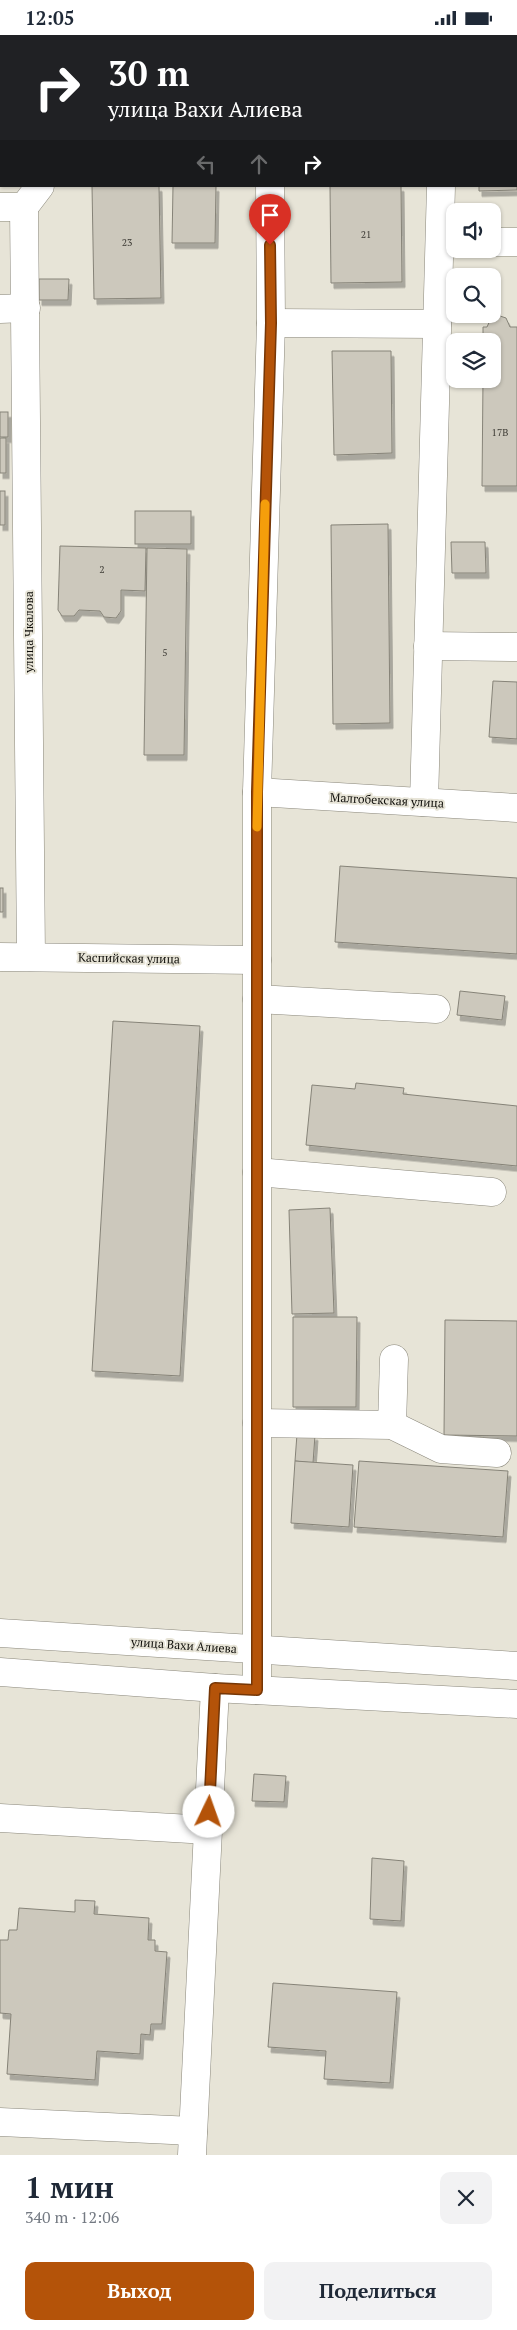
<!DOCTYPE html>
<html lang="ru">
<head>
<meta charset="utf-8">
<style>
  :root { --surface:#fff; --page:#f2f2f3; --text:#1f2937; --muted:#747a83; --accent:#b45309 }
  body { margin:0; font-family:"PT Serif",serif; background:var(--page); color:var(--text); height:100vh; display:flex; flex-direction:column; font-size:19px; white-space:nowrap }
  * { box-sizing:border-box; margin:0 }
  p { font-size:16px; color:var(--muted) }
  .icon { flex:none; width:28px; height:28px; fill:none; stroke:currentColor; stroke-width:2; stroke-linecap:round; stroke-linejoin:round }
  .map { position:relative; height:2120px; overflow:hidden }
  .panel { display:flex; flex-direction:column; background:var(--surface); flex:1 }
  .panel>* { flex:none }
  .hud { position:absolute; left:0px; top:0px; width:518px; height:152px; box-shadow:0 1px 4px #0004; background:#202124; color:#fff; overflow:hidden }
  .buttons { position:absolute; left:446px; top:168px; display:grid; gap:10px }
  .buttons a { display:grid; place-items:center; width:55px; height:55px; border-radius:10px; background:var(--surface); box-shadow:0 1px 4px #0004; font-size:25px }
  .pin { position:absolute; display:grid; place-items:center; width:42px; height:42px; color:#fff; margin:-51px -21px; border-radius:50% 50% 50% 0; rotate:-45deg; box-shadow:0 0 5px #0007 }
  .pin .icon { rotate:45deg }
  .me { position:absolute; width:55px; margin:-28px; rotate:3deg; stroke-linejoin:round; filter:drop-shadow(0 0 4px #0008) }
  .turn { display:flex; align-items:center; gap:18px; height:105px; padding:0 25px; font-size:22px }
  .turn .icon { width:65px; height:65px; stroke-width:2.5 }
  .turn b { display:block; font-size:35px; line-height:42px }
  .lanes { display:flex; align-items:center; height:48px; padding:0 25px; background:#0003; justify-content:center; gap:25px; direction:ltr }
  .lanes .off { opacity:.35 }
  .round { display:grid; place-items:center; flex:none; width:52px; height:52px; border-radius:10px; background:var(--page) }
  .head { display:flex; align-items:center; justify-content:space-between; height:85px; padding:0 25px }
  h1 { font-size:30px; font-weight:700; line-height:38px }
  .action { display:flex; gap:10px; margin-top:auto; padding:10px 25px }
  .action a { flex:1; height:58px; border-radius:10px; background:var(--accent); color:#fff; font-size:20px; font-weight:700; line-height:58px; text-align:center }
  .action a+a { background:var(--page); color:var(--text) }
  .status { display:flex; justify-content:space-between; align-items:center; height:35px; padding:0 25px; background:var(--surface); direction:ltr }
  .status svg { height:14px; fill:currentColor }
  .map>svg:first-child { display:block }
</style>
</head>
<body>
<div class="status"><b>12:05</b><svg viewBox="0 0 49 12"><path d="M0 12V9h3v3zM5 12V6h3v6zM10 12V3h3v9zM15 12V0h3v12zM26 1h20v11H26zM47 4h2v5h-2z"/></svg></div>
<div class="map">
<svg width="517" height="2120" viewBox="0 0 517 2120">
  <defs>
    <filter id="shadow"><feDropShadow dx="3" dy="5.5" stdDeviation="0" flood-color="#0004"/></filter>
  </defs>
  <rect width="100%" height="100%" fill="#e7e4d7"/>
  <!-- building -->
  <g fill="#ccc8bc" stroke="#868378" filter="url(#shadow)">
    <path d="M0 76H1L0 141Z"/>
    <path d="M517 76V155L479 156V151H516Z"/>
    <path d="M92 151H159L161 263 94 264Z"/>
    <path d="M173 151H216L215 208H172Z"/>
    <path d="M330 151H401L402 247 331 248Z"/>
    <path d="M39 244H69L68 265H39Z"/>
    <path d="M497 280 506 283 510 292H517V451H482L483 344H492V306H483V292H487L491 283Z"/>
    <path d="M332 316H391L392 418 334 420Z"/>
    <rect x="0" y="377" width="8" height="25"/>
    <rect x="0" y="403" width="6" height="35"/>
    <rect x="0" y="456" width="5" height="34"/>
    <rect x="135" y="476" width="56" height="33"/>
    <path d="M388 489 390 688 333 689 331 490Z"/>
    <path d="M451 507H485L486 538H452Z"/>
    <path d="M60 511 146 513 145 556 121 555V576L116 583 104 582 100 576 79 575 74 581H62L58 575Z"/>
    <path d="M147 513 187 514 184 720H144Z"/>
    <path d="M493 646 517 647V704L489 702Z"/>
    <path d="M340 831 517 843V919L335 907Z"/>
    <rect x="0" y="853" width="3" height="24"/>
    <path d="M460 956 505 961 502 985 457 980Z"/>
    <path d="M113 986 200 991 180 1341 92 1336Z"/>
    <path d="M356 1048 404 1053 403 1059 517 1071V1131L306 1110 312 1050 355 1054Z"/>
    <path d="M330 1173 334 1278 292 1279 289 1175Z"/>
    <path d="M293 1282H357L356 1372H293Z"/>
    <path d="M445 1285 517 1286V1401L444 1400Z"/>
    <path d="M297 1399 315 1400 313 1428 295 1426Z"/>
    <path d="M295 1426 353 1430 349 1492 291 1488Z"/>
    <path d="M359 1426 508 1436 503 1502 354 1492Z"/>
    <path d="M254 1739 286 1741 284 1767 252 1766Z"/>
    <path d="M372 1823 404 1826 401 1886 370 1884Z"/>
    <path d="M75 1865 95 1866 94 1879 149 1883 148 1905H155V1916L167 1917 162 1989H151L150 2000 141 1999 140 2019 97 2016 95 2045 7 2039 11 1979 0 1978V1905H8L9 1895H17L19 1873 75 1877Z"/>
    <path d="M273 1948 397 1957 390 2048 324 2044 326 2016 268 2012Z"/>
  </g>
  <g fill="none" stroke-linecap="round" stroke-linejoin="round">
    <!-- minor casing -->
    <g stroke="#8a877b" stroke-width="29">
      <g id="minor">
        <path d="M265 0V1"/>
        <path d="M345 0 364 1"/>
        <path d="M50 1V0"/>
        <path d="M399 1 403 0"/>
        <path d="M516 7H517"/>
        <path d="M0 172H24L40 151"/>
        <path d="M24 172 31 922"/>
        <path d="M492 207H517"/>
        <path d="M0 274 26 273"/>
        <path d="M271 288 437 289"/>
        <path d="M428 611 517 612"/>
        <path d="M257 757 517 773"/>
        <path d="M424 767 441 151"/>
        <path d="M0 922 257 925"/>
        <path d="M257 964 436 974"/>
        <path d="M257 1137 492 1157"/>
        <path d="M257 1388 392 1390 441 1414 497 1418"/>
        <path d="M392 1390 394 1324"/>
        <path d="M257 1655V757L271 288 270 151"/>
        <path d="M0 1783 208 1795"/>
        <path d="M0 2087 193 2096"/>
        <path d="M192 2120 215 1653"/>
      </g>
    </g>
    <!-- major casing -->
    <g stroke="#8a877b" stroke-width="29">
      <g id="major">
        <path d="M0 1598 517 1631"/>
        <path d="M0 1637 215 1653 517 1669"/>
      </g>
    </g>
    <!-- minor -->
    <use href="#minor" stroke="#fff" stroke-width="28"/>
    <!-- major -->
    <use href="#major" stroke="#fff" stroke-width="28"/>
  </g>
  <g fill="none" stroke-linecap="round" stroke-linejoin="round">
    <!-- route casing -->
    <g stroke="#753606" stroke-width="12">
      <path id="route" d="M209 1777 215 1653 257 1655V757L271 288 270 210"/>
    </g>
    <!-- route -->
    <use href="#route" stroke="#b45309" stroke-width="9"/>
    <!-- slow -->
    <path stroke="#f59e0b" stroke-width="9" d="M257 792 265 469"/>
  </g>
  <g text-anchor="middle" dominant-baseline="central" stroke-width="4" stroke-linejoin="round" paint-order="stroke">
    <!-- number labels -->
    <g font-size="10" fill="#3d3b35">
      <text x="366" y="199">21</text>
      <text x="127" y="207">23</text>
      <text x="500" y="397">17В</text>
      <text x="102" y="534">2</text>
      <text x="165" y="617">5</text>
    </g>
    <!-- street labels -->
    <g font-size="12" fill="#0d0c08" stroke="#e7e4d7">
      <text transform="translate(28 597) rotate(-90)">улица Чкалова</text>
      <text transform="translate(387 765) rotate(3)">Малгобекская улица</text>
      <text transform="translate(129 923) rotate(1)">Каспийская улица</text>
      <text transform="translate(184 1610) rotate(4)">улица Вахи Алиева</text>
    </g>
  </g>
</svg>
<div class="buttons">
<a><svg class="icon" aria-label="sound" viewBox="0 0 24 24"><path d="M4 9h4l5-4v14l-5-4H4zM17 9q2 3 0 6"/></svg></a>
<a><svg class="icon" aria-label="search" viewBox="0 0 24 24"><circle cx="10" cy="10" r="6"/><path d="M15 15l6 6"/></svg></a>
<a><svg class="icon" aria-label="layers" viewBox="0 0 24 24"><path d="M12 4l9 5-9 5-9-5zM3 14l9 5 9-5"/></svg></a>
</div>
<div class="pin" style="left:270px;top:210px;background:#d93025"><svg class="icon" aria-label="arrive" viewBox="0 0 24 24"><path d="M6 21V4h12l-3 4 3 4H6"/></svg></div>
<svg class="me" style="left:209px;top:1777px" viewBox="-20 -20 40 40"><circle r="19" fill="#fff"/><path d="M0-13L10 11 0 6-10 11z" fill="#b45309"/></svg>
<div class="hud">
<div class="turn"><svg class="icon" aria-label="right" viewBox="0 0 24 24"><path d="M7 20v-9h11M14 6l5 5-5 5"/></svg><div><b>30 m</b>улица Вахи Алиева</div></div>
<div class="lanes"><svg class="icon off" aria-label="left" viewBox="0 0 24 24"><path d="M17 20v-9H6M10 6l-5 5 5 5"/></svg><svg class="icon off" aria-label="ahead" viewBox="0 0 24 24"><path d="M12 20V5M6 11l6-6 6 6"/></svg><svg class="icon" aria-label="right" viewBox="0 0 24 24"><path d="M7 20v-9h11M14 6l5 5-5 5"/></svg></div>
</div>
</div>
<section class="panel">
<div class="head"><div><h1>1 мин</h1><p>340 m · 12:06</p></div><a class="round"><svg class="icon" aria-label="close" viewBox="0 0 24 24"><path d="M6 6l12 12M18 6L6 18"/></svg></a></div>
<div class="action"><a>Выход</a><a>Поделиться</a></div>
</section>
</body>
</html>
